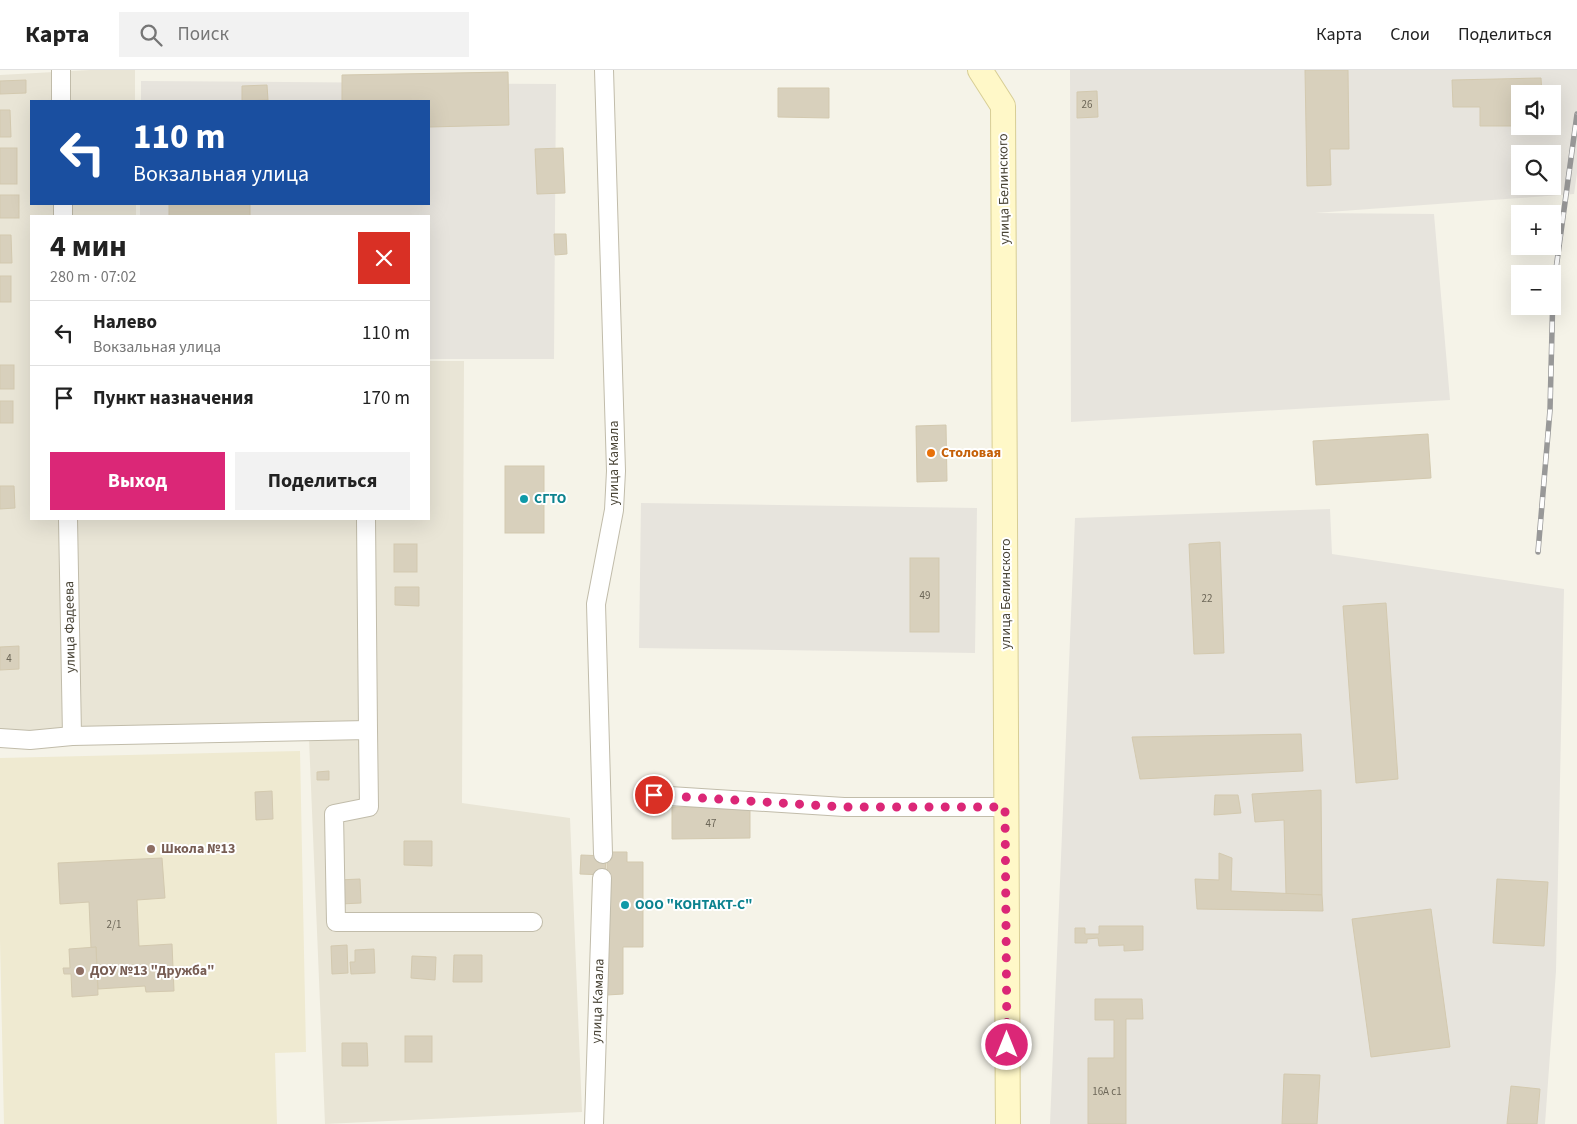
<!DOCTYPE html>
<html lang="ru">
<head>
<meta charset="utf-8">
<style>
  :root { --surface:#fff; --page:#f2f2f2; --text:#222; --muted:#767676; --line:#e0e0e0; --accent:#db2777 }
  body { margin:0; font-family:"Source Sans 3",sans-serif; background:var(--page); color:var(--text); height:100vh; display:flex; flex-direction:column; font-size:19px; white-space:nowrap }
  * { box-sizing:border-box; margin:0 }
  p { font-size:16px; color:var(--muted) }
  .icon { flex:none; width:28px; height:28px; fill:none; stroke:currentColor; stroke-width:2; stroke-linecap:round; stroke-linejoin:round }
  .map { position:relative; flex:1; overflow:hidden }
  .sheet { position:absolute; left:30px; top:145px; width:400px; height:305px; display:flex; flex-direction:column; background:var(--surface); border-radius:0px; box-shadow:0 5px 20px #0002 }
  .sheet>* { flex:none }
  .guide { position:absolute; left:30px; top:30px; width:400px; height:105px; border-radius:0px; box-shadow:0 5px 20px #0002; background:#1a4fa0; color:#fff; overflow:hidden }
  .fabs { position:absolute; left:1511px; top:15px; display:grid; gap:10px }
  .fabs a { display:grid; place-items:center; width:50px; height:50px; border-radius:0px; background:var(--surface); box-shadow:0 5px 20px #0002; font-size:25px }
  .pin { position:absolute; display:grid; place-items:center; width:42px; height:42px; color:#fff; margin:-21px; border:2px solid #fff; border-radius:50%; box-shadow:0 1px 5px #0007 }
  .me { position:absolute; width:55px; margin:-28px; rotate:0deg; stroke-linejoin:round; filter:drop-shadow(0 0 4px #0008) }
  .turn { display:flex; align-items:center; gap:18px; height:105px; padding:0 20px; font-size:22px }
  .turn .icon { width:65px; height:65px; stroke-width:2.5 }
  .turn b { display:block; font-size:35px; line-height:42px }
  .round { display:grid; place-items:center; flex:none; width:52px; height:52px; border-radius:0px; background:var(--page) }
  .summary { display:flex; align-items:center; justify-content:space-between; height:85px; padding:0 20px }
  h1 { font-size:30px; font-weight:700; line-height:38px }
  .cta { display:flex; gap:10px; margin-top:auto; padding:10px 20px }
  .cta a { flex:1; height:58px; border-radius:0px; background:var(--accent); color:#fff; font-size:20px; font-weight:700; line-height:58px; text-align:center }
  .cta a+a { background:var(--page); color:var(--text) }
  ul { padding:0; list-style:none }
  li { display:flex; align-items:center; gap:15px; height:65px; padding:0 20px; border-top:1px solid var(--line) }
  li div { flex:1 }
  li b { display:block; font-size:19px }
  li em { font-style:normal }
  header { display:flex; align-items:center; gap:30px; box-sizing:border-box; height:70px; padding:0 25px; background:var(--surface); border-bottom:1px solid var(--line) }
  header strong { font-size:24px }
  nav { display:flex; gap:28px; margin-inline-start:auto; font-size:18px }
  .search { width:350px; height:45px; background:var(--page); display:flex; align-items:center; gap:12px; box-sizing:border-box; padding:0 18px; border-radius:0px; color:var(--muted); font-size:19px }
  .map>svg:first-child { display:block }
</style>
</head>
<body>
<header>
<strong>Карта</strong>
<div class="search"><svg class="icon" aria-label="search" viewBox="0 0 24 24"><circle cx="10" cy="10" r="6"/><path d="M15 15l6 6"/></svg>Поиск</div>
<nav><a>Карта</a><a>Слои</a><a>Поделиться</a></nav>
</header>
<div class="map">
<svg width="1577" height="1054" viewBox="0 0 1577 1054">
  <rect width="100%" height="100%" fill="#f5f3e8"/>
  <!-- residential -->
  <path fill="#e9e5d6" d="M90 0H135V31H31V134H136V146H31V449H429V291H464L462 733 570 748 582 1042 325 1054 309 669 0 671V5Z"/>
  <!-- industrial -->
  <g fill="#e7e4dd" fill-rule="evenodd">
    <path d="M1070 0H1577V103L1574 124 1315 143 1434 144 1450 330 1071 352ZM1520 24H1552V56H1520ZM1520 84H1552V116H1520Z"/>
    <path d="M141 11 556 14 554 289H429V146H140V134H429V31H141Z"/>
    <path d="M641 433 977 438 975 583 639 578Z"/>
    <path d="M1330 439 1332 484 1564 519 1556 901 1545 1054H1050L1075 448Z"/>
  </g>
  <!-- education -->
  <path fill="#efead1" d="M300 681 306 982 275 983 277 1054H4L0 870V688Z"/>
  <!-- building -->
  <g fill="#d8d0bc" stroke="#d3c9af">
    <path d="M1305 0H1348L1349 79H1330L1331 115 1307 116Z"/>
    <path d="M508 2 509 55 429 57V31H342V5Z"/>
    <path d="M1541 8 1542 24H1520V36H1513V56H1480V37H1453L1452 10Z"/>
    <path d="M26 10V23L0 24V11Z"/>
    <path d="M267 15 268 30 242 31V16Z"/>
    <path d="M778 18H829V48L778 47Z"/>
    <path d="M1097 21 1098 47 1077 48V22Z"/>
    <path d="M0 40H10L11 67H0Z"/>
    <rect x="0" y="78" width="17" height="36"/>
    <path d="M563 78 565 123 537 124 535 79Z"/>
    <rect x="0" y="125" width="19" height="23"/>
    <rect x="169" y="134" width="81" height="12"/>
    <path d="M554 164H566L567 184 555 185Z"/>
    <path d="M0 165H11L12 193H0Z"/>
    <rect x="0" y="206" width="11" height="26"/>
    <rect x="0" y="295" width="14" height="24"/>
    <rect x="0" y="331" width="13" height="22"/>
    <path d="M946 355 947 411 917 412 916 356Z"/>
    <path d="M1428 364 1431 408 1316 415 1313 371Z"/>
    <rect x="505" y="396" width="39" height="67"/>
    <path d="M0 416H14L15 438 0 439Z"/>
    <path d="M1220 472 1224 583 1194 584 1189 474Z"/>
    <rect x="394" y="474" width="23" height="28"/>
    <rect x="910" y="488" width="29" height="74"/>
    <path d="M395 517H419V536L395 535Z"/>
    <path d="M1386 533 1398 709 1356 713 1343 536Z"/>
    <path d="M19 576V599L0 600V577Z"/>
    <path d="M1301 664 1303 701 1140 709 1132 667Z"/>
    <path d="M329 701V710H317V702Z"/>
    <path d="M1321 720 1322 825 1286 824 1284 750 1255 752 1252 724Z"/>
    <path d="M272 721 273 749 256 750 255 722Z"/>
    <path d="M1215 725H1238L1241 743 1214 745Z"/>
    <path d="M672 737H750V768L672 769Z"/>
    <path d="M404 771H432V796L404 795Z"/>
    <path d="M607 782H627V792H643V877H623V924L607 925Z"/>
    <path d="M1219 783 1232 788 1231 821 1322 825 1323 841 1197 839 1195 809 1219 810Z"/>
    <path d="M581 785 606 786 605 805 580 804Z"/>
    <path d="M162 788 165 828 137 830 139 876 172 874 174 921 146 922 145 916 98 919 96 877 91 878 89 832 60 834 58 793Z"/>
    <path d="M360 809 361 833 340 834 338 810Z"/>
    <path d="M1497 809 1548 812 1544 876 1493 873Z"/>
    <path d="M1431 839 1450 977 1371 987 1352 849Z"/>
    <path d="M1099 856H1143V880L1124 881V875L1099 876 1098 868 1087 869V873H1075V858H1085V864H1099Z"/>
    <path d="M347 875 348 903 332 904 331 876Z"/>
    <path d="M96 877 98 925 72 927 71 904H64L63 898H70L69 879Z"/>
    <path d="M374 879 375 903 351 904 350 892H355V880Z"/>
    <path d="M454 885H482V912H453Z"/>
    <path d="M412 886 436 887 435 910 411 908Z"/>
    <path d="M1095 929H1142L1143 949H1126V1054H1088V988H1114V950H1095Z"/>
    <rect x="405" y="966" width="27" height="26"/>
    <path d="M342 973H367L368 996H342Z"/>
    <path d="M1284 1004 1320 1005 1317 1054H1282Z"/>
    <path d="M1511 1016 1540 1019 1537 1054H1507Z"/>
  </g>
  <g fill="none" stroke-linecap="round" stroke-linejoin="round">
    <!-- street casing -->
    <g stroke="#c1bcaa" stroke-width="20">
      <g id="street">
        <path d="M61 0V31"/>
        <path d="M63 134V146"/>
        <path d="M68 449 72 666"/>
        <path d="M366 449 368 660"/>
        <path d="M0 668 30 670 72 666 368 660 369 737 334 744 336 852H533"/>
        <path d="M654 725 844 737H1005"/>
        <path d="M603 784 596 534 614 440 616 401 604 0"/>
        <path d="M594 1054 602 808"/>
      </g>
    </g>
    <!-- secondary casing -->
    <g stroke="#d8ce95" stroke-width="26">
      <path id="secondary" d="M980 0 1003 36C1006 376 1005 715 1008 1054"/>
    </g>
    <!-- street -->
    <use href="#street" stroke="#fff" stroke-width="18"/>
    <!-- secondary -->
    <use href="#secondary" stroke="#fff8c8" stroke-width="24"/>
    <!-- rail casing -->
    <g stroke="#989898" stroke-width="5.5">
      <path id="rail" d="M1538 482 1550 340 1553 221 1577 44"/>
    </g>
    <!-- rail -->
    <use href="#rail" stroke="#fff" stroke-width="4" stroke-dasharray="11" stroke-linecap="butt"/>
  </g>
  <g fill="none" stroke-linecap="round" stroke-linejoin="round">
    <!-- route -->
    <path stroke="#db2777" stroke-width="9" stroke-dasharray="0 16.2" d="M654 725 844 737H1005L1007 975"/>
  </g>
  <!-- markers -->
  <circle fill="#e8710a" stroke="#fff" stroke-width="2" cx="931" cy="383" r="5"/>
  <g fill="#0f9aa8" stroke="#fff" stroke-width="2">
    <circle cx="524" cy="429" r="5"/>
    <circle cx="625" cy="835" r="5"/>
  </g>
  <g fill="#8d6e63" stroke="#fff" stroke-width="2">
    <circle cx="151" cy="779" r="5"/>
    <circle cx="80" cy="901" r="5"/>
  </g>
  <g text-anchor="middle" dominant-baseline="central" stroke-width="4" stroke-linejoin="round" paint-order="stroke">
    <!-- number labels -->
    <g font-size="11" fill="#6d6758">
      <text x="1087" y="34">26</text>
      <text x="925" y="525">49</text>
      <text x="1207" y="528">22</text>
      <text x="9" y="588">4</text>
      <text x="711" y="753">47</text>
      <text x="114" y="854">2/1</text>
      <text x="1107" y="1021">16А с1</text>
    </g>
    <!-- street labels -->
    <g font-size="14" fill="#494436" stroke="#fff">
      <text transform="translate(1004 119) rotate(-91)">улица Белинского</text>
      <text transform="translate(614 393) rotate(-90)">улица Камала</text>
      <text transform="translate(1006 524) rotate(-90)">улица Белинского</text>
      <text transform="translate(70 557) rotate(-91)">улица Фадеева</text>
      <text transform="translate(598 931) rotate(-88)">улица Камала</text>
    </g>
    <!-- food labels -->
    <g font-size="14" font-weight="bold" fill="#c56008" stroke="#fff" text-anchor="start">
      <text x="941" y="383">Столовая</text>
    </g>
    <!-- culture labels -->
    <g font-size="14" font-weight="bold" fill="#0d838f" stroke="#fff" text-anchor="start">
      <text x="534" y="429">СГТО</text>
      <text x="635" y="835">ООО "КОНТАКТ-С"</text>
    </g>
    <!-- education labels -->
    <g font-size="14" font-weight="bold" fill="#785e54" stroke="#fff" text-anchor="start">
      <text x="161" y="779">Школа №13</text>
      <text x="90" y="901">ДОУ №13 "Дружба"</text>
    </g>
  </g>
</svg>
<div class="fabs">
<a><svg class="icon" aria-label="sound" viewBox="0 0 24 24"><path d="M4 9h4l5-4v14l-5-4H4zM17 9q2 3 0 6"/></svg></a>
<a><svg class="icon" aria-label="search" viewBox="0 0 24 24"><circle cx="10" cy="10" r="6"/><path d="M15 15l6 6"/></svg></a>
<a>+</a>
<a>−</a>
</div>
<div class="pin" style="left:654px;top:725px;background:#d93025"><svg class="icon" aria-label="arrive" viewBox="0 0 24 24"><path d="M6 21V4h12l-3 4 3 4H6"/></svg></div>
<svg class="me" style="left:1007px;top:975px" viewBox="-20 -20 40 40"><circle r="17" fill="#db2777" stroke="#fff" stroke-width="3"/><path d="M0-11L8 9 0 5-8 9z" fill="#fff"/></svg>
<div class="guide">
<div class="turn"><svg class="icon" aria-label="left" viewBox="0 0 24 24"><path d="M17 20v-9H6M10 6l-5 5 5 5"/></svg><div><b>110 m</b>Вокзальная улица</div></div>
</div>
<section class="sheet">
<div class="summary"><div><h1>4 мин</h1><p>280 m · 07:02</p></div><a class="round" style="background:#d93025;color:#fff"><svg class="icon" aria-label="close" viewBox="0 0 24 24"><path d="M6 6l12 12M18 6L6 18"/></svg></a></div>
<ul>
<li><svg class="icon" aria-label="left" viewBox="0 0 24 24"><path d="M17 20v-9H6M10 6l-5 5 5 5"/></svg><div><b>Налево</b><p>Вокзальная улица</p></div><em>110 m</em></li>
<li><svg class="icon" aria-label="arrive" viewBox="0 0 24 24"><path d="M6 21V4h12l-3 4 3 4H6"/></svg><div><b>Пункт назначения</b></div><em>170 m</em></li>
</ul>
<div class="cta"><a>Выход</a><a>Поделиться</a></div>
</section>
</div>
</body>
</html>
